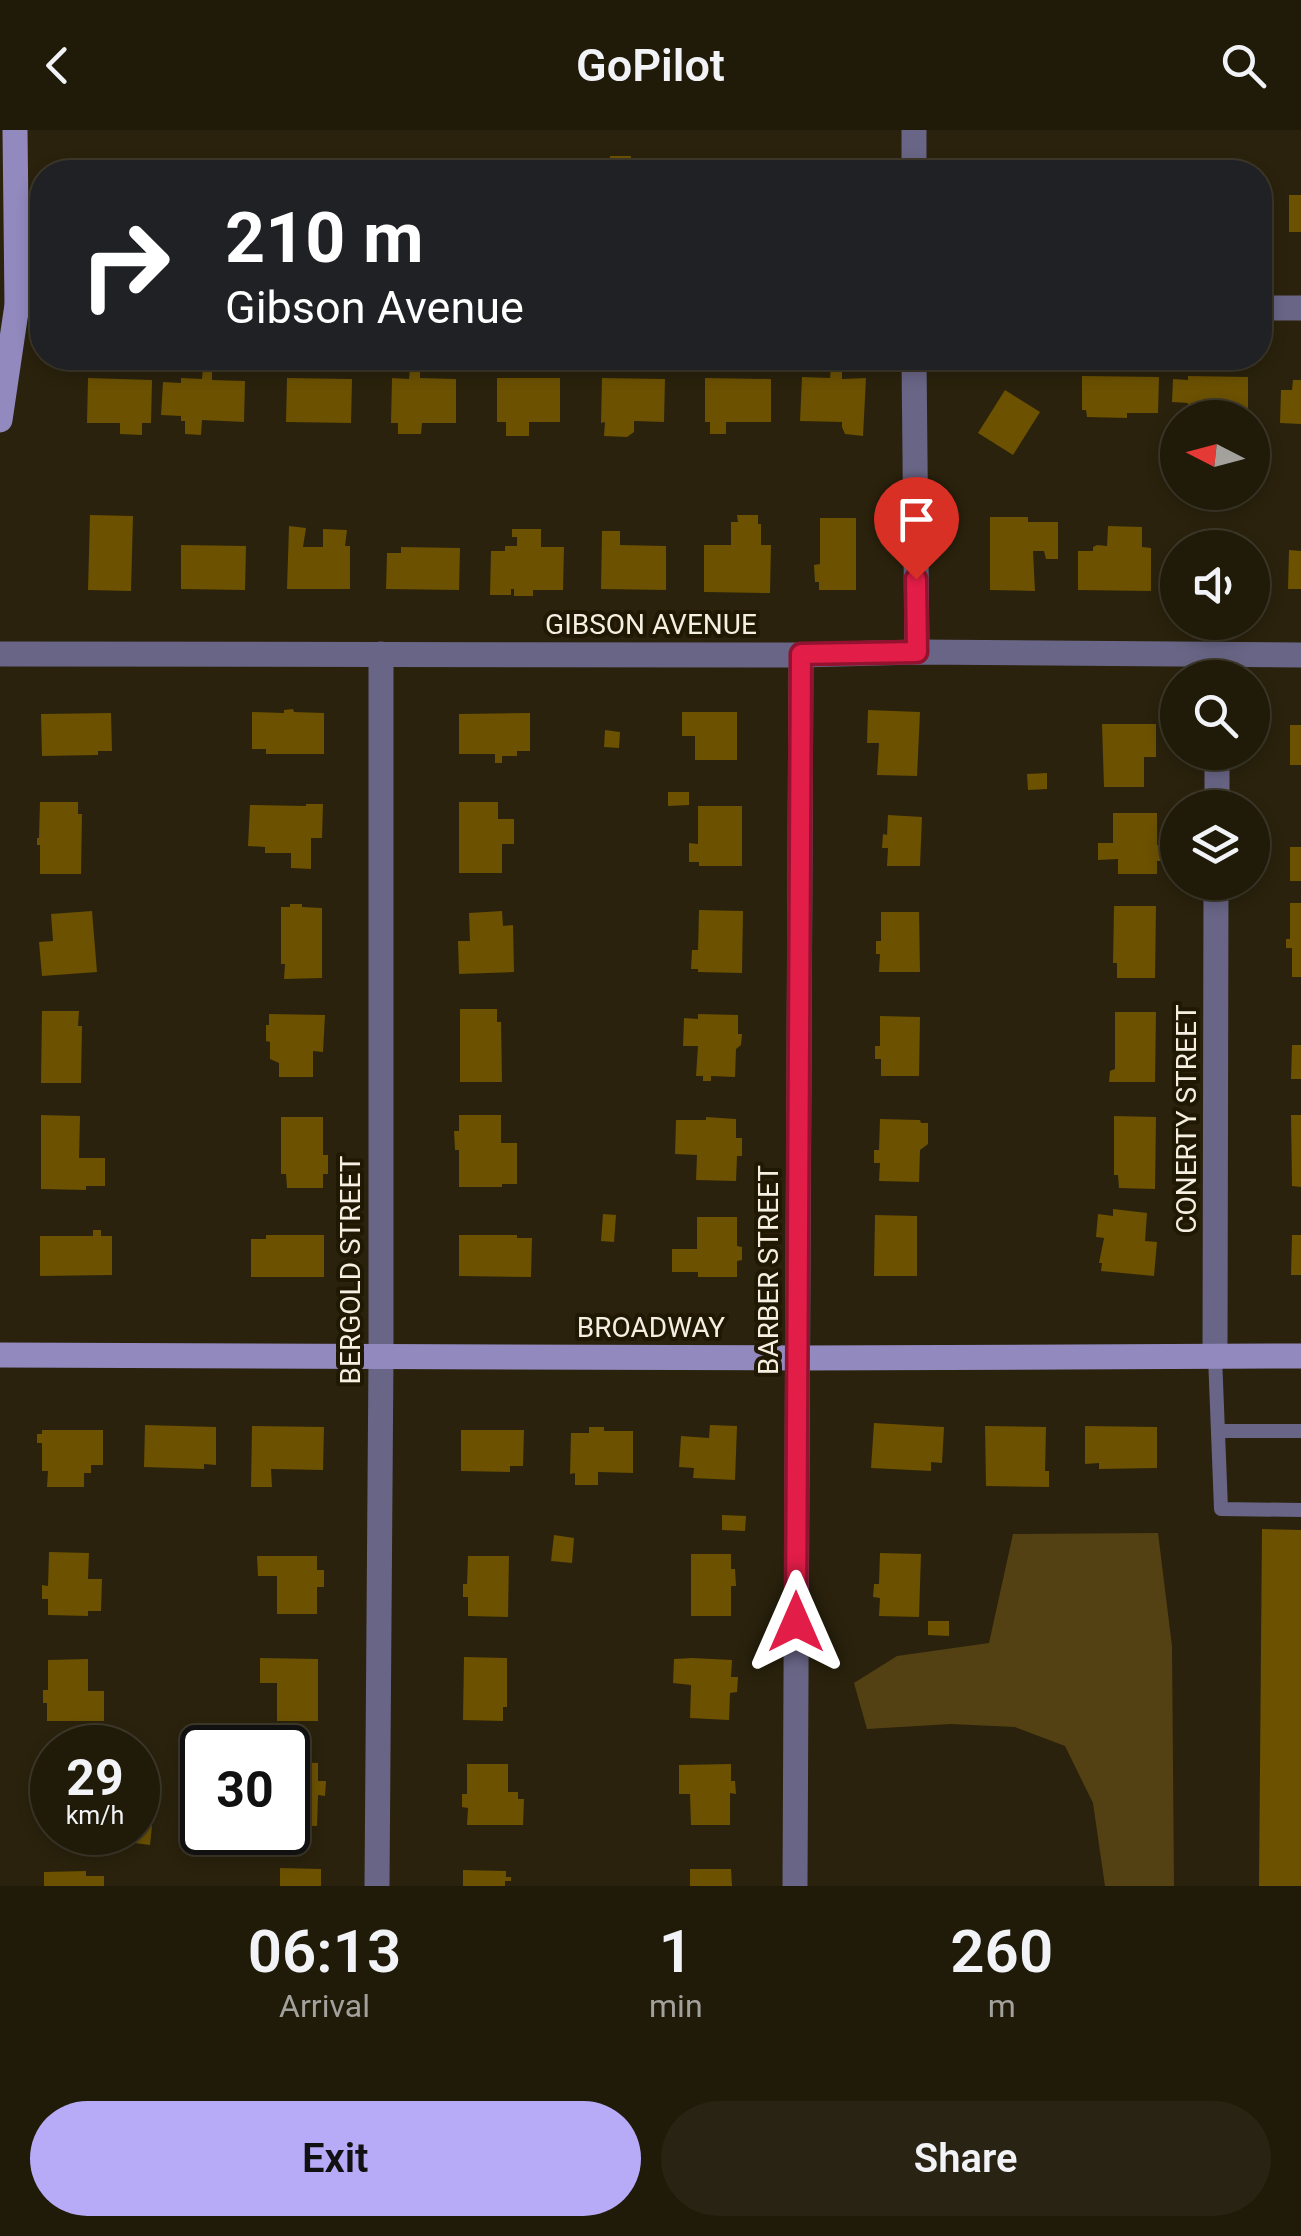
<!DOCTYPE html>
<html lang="en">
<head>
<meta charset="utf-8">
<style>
  :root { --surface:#201a09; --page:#282312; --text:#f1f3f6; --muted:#a2a19c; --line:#3d382a; --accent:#b7abf8 }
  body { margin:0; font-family:Roboto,sans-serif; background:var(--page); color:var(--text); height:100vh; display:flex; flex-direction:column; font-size:38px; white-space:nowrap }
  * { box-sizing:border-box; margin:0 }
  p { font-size:32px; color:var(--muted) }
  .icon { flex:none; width:55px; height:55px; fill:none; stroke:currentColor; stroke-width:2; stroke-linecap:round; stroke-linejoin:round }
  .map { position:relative; height:1756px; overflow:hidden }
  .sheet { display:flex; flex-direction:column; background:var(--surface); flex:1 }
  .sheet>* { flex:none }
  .banner { position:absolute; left:30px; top:30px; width:1242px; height:210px; border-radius:40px; box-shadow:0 5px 15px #0003,0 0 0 2px var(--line); background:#202124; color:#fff; overflow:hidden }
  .needle { width:65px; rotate:276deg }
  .controls { position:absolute; left:1160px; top:270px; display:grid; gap:20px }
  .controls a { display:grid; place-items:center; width:110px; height:110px; border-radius:50%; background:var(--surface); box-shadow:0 5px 15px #0003,0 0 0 2px var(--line); font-size:50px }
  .speed { position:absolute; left:30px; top:1595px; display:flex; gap:20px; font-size:50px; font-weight:700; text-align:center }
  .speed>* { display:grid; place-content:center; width:130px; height:130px; border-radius:50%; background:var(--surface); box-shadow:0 5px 15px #0003,0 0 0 2px var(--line); line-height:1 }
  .speed small { font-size:25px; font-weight:400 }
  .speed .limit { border:5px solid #111; border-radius:15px; background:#fff; color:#111 }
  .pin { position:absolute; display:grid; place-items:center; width:85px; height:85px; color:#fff; margin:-102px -42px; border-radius:50% 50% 50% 0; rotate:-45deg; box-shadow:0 0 10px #0007 }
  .pin .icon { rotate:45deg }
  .me { position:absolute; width:110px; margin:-55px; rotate:0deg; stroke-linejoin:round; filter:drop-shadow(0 0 8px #0008) }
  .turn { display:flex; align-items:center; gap:35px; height:210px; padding:0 30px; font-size:45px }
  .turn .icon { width:130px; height:130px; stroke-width:2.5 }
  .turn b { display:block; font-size:70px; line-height:85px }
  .eta { display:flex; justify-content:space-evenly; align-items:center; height:170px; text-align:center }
  .eta b { font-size:60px; font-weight:600; line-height:70px }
  .cta { display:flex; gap:20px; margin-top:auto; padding:20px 30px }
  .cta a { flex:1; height:115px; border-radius:60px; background:var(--accent); color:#111; font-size:40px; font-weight:600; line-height:115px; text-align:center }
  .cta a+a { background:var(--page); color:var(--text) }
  header { display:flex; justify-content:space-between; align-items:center; height:130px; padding:0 30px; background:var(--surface); font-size:45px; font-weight:600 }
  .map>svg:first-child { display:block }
</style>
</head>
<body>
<header><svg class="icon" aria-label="back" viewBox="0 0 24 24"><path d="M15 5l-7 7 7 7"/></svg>GoPilot<svg class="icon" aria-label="search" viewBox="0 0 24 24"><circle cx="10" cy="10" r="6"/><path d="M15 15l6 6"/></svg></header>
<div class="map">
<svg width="1301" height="1756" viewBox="0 0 1301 1756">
  <rect width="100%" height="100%" fill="#2a220c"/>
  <!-- green -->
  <path fill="#534113" d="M1158 1403 1172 1516 1174 1756H1105L1093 1673 1065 1616 1015 1597 951 1594 867 1599 854 1553 897 1526 989 1513 1013 1404Z"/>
  <!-- building -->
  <g fill="#6b5100">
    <path d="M610 26H631L630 42H610Z"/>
    <rect x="1289" y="65" width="12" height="37"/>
    <path d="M203 237 212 238V250L245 251 244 292 202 290 201 305 185 304V291H181V286L161 285 163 252 181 253V248L202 249Z"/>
    <path d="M831 237 842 239V249L866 248 863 306 845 304 842 297V292L800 291 802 247 830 248Z"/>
    <path d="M410 238H420V248L456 249V293H422L421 304H398V293H391L392 248 409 249Z"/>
    <path d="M1082 246 1159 247 1158 283H1127V288L1087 287 1086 280H1082Z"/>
    <path d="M1188 246 1248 247V280H1232V288H1187L1188 273 1172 272 1173 249 1188 250Z"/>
    <path d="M88 248 152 250 151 293H142V305L120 304V293H87Z"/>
    <path d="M287 248 352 249 351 293 286 292Z"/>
    <path d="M497 248H560V292H529V306H506V292H497Z"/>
    <path d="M602 248 665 249 664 292 634 291V302L627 307 604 306 605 292 601 293Z"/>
    <path d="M705 248 771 249V292H726V304H710V292H705Z"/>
    <path d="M1293 250H1301V294L1280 293 1281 260H1292Z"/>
    <path d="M1005 260 1040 282 1013 325 978 303Z"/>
    <path d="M90 385 133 386 131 461 88 460Z"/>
    <path d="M737 385H758V394H761V415H771L770 463 704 462V415H731V392H738Z"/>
    <path d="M990 387H1028V392H1058V429H1046L1044 421H1033L1035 461 990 460Z"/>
    <path d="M820 388H856V460H819V452H815L814 435 820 434Z"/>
    <path d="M289 396 306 398 303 417H323V399L347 400 345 416H350V459H287Z"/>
    <path d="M1108 396 1142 397V417L1151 418V461L1078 460V421H1093V417L1097 415 1107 416Z"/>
    <path d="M512 399H541V417H564L563 460H533V466H514V459H511V465H490L491 421H505V416H517V407H512Z"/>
    <path d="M602 401H620V415L666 416V460L601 459Z"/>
    <path d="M181 415 246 416 245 460 181 459Z"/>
    <path d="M401 417 460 418 459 460 386 459 387 423H401Z"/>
    <path d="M1289 420 1301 421V459H1288Z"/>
    <path d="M293 579 294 582 324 583V624H266V619H252V582L284 583V580Z"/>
    <path d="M868 580 920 582 917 646 877 645 879 613H867Z"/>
    <path d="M682 582H737V630H695V606H682Z"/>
    <path d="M111 583 112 621H98V625L42 626 41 584Z"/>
    <path d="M530 583V621H517V626H502V633H495V624H459V584Z"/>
    <path d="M1102 594H1156V627H1144V657H1104Z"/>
    <rect x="1290" y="595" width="11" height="40"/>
    <path d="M605 600 620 602 619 618 604 617Z"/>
    <path d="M1047 643V659L1028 660 1027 644Z"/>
    <path d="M668 662H689V675L668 676Z"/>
    <path d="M40 672H78V684H82L81 744H40V715H37V708H39Z"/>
    <path d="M459 672H498V689H514V714H502V743H459Z"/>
    <path d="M306 674H323L322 708H311V739L291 738V723H265V717L248 716 250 675 306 676Z"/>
    <path d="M698 676H742V736H699V732H689V713L698 714Z"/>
    <path d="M1113 683H1157V715H1164V731H1157V744H1118V729L1098 730V713H1113Z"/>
    <path d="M888 685 922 687 920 736H887L888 718H882L883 704 887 705Z"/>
    <rect x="1290" y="717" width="11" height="34"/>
    <path d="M1290 773H1301V847H1292V818H1286V809H1290Z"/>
    <path d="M290 774H302V777L322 778V848L284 849 285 834H281V777H290Z"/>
    <path d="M1114 776H1156L1155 848H1117V833H1113Z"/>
    <path d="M699 780 743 781 742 843 698 842V839H691L692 820H698Z"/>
    <path d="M92 781 97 842 42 846 39 812 53 811 51 784Z"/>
    <path d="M502 781 503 796 513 795 514 842 459 844 458 811H470L469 783Z"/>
    <path d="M881 782H919L920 842H879L880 824H876V811H881Z"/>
    <path d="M460 879H497V892H501L502 952H460Z"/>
    <path d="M42 881H79L78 896H82L81 953H41Z"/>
    <path d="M1115 882H1156L1155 952H1109L1110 941 1115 939Z"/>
    <path d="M269 884 325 885 323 922 313 921V947H279V933L270 929V912L266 911V895H269Z"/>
    <path d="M698 884 738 885V904H742L741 915 736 919 735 947 711 946V951H703V946H696L698 916H683L684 888 698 889Z"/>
    <path d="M880 886 920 887 919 946H881V929H875V916H880Z"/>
    <path d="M1292 915H1301V949H1291Z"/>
    <path d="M41 985 80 986 79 1028H105V1056H86V1060L41 1059Z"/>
    <path d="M459 985H501V1013H517V1054H502V1057H459V1020H455L454 1001H459Z"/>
    <path d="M1291 985H1301V1057L1292 1056Z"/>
    <path d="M1114 986 1156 987 1155 1059 1119 1058 1118 1045H1114Z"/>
    <path d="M281 987H323V1025H328V1044H323V1058H287L286 1044H281Z"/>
    <path d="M706 987 736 989V1008H742V1026H737L736 1051 696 1050 697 1025 675 1024 676 990H706Z"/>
    <path d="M880 989 920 990 921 993H928V1014L920 1020 919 1052 879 1051 880 1033H874V1020H879Z"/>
    <path d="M1113 1079 1147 1083 1145 1111 1157 1112 1154 1146 1101 1141 1102 1133H1099L1104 1108 1096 1107 1098 1084 1113 1086Z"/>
    <path d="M603 1084 616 1085 614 1112 601 1111Z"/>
    <path d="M875 1085 917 1086V1146H874Z"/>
    <path d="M697 1087H737V1116L742 1117V1130L737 1131V1147H698V1142H672V1119H697Z"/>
    <path d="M93 1100H101V1106H112V1145L40 1146V1106H93Z"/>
    <path d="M266 1105H324V1147H251V1109H266Z"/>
    <path d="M459 1105H517V1108H532L531 1147 459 1146Z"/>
    <path d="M1292 1105H1301V1145H1291Z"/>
    <path d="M874 1293 944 1297 942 1333 931 1332V1341L871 1338Z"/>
    <path d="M145 1295 216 1297V1335L204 1334V1339L144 1337Z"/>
    <path d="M710 1295 737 1296 735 1350 693 1348 694 1338 679 1337 681 1306 709 1308Z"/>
    <path d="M252 1296 324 1297 323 1340 271 1339 272 1357H251Z"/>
    <path d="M985 1296 1046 1297 1045 1341H1049V1357L986 1356Z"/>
    <path d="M1085 1296 1157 1297V1338L1099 1339V1333L1085 1334Z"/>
    <path d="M589 1297H604V1301H633V1343L598 1342V1355H575V1343L570 1344 571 1303H589Z"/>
    <path d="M42 1300H103V1335H91V1343H84V1357H47L48 1341H42V1313H37V1304H42Z"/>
    <path d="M461 1300H524L523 1336H510V1342L461 1341Z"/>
    <path d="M722 1385 746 1386 745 1401 722 1400Z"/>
    <path d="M1262 1399 1301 1400V1756H1259Z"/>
    <path d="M554 1405 574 1408 572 1433 551 1431Z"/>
    <path d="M49 1422 89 1423 88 1449H102L101 1481H88V1486L48 1485V1469H42V1455L48 1456Z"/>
    <path d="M880 1423 921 1424 919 1487 879 1486 880 1468 873 1467 874 1454H879Z"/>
    <path d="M691 1424H731V1439H735L736 1456H731V1486H691Z"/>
    <path d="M257 1426H317V1440H324V1457H317V1484H277V1446H258Z"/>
    <path d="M468 1426H509L508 1487 468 1486V1467H463V1454H467Z"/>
    <path d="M928 1491H949V1506L928 1505Z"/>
    <path d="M464 1527 507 1528V1577H503V1591L463 1590Z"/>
    <path d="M260 1528 318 1529V1591H277V1553H260Z"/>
    <path d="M692 1528 732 1530 731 1547H738L737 1562 730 1563 729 1590 690 1588 691 1555 673 1553 674 1529Z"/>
    <path d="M88 1529V1561H104V1591H47V1573H43V1560H48V1530Z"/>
    <path d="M288 1632 318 1633V1651H326L325 1666 318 1665 317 1696 288 1695Z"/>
    <path d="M467 1634H508V1662H518V1669H524L523 1695H467L468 1678 462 1677V1664H467Z"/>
    <path d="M731 1634V1651H735L736 1664 730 1663V1695H691L690 1664H679V1635Z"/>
    <path d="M48 1635H52V1695H48L47 1676H41V1662H48Z"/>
    <path d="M138 1695 152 1696 150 1715 127 1712 128 1702H138Z"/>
    <path d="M280 1738 321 1739V1756H280Z"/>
    <path d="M690 1739H731L732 1756H690Z"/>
    <path d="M463 1740 506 1741V1747H511V1751H505V1756H463Z"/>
    <path d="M86 1741V1746H104V1756H44V1742Z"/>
  </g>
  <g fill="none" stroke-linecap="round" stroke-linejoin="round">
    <!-- lane -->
    <g stroke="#696586" stroke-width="14">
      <path d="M1215 1226 1221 1379 1301 1380"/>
      <path d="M1218 1301H1301"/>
    </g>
    <!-- street -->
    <g stroke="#696586" stroke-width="25">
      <path d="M914 42V0"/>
      <path d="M17 175 42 176"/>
      <path d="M1260 178H1301"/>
      <path d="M914 228 917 522"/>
      <path d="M0 524 801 525 917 522 1301 525"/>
      <path d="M1217 678V622"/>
      <path d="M1215 1226 1216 752"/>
      <path d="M377 1756 381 1225V524"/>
      <path d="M795 1756 801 525"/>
    </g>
    <!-- secondary -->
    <g stroke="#928abf" stroke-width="25">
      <path d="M0 290 17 175 15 0"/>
      <path d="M0 1225 798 1228 1301 1226"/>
    </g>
  </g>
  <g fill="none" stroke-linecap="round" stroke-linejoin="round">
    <!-- route casing -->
    <g stroke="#92132f" stroke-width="25">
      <path id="route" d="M796 1492 801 524 917 522 916 449"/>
    </g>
    <!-- route -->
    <use href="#route" stroke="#e11d48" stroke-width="18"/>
  </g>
  <g text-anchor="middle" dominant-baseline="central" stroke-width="8" stroke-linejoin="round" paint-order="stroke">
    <!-- street labels -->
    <g font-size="28" fill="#f4efe1" stroke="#211804">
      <text x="651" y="494">GIBSON AVENUE</text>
      <text transform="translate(1186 989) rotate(-90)">CONERTY STREET</text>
      <text transform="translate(350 1140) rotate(-90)">BERGOLD STREET</text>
      <text transform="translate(768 1140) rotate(-90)">BARBER STREET</text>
      <text x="651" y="1197">BROADWAY</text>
    </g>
  </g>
</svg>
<div class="controls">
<a><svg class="needle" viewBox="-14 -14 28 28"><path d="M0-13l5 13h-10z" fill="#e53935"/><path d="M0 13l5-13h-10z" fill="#a2a19c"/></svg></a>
<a><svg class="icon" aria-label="sound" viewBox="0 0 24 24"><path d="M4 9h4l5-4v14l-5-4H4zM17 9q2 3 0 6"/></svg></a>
<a><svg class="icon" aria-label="search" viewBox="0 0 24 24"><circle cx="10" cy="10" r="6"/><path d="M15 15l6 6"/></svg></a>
<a><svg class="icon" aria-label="layers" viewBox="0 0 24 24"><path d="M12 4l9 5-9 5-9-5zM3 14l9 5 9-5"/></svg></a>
</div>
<div class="speed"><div>29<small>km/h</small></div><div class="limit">30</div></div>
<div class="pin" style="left:916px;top:449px;background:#d93025"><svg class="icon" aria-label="arrive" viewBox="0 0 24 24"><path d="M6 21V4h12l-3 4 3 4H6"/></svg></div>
<svg class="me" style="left:796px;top:1492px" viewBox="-20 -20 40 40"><path d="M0-17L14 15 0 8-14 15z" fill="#e11d48" stroke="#fff" stroke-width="4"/></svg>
<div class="banner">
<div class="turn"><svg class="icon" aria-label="right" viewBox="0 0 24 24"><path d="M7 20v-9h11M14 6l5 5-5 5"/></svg><div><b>210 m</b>Gibson Avenue</div></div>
</div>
</div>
<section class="sheet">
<div class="eta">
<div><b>06:13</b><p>Arrival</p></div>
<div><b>1</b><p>min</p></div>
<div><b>260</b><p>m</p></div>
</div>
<div class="cta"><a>Exit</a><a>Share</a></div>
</section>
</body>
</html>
